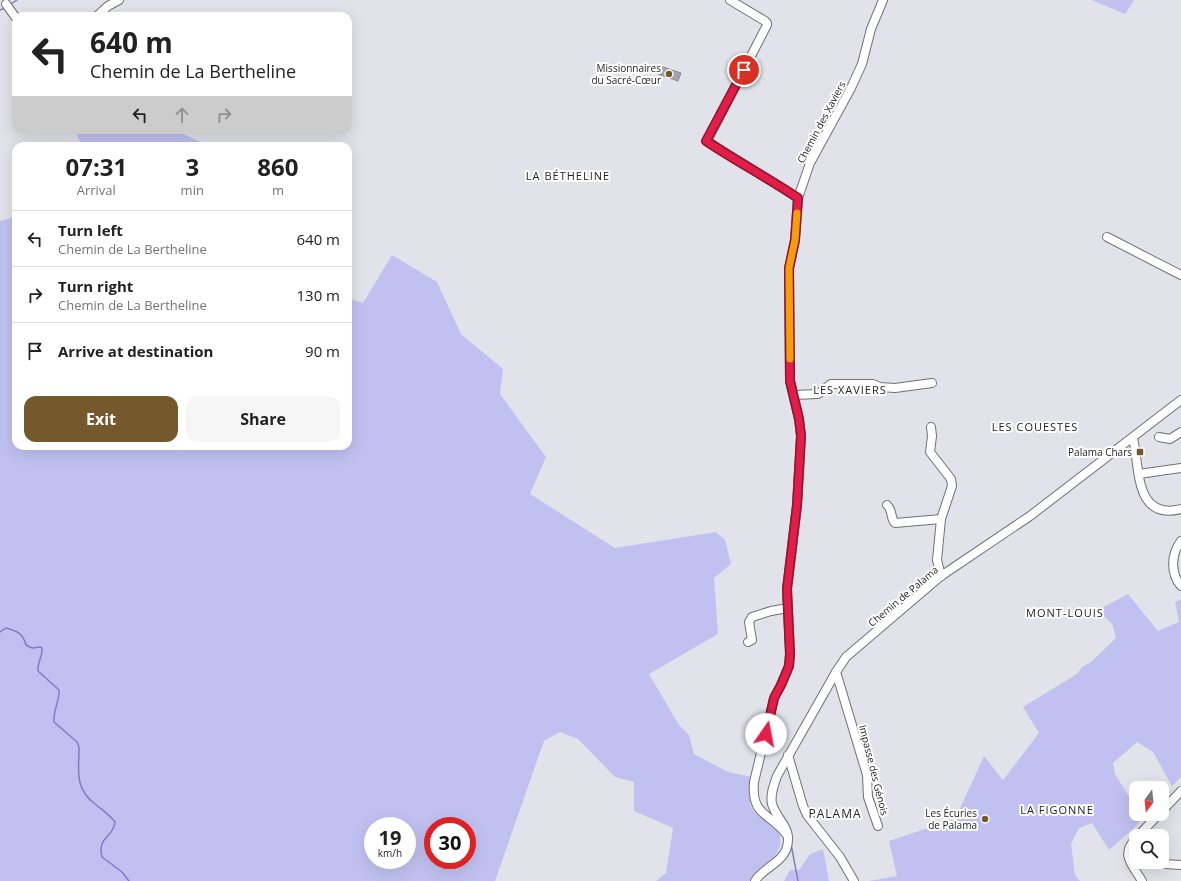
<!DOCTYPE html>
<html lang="en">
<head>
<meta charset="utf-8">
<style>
  :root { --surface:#fff; --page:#f6f6f6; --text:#222; --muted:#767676; --line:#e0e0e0; --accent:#76582d }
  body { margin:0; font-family:"Open Sans",sans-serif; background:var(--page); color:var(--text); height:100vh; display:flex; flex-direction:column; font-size:15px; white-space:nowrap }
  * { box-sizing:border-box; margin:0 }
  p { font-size:13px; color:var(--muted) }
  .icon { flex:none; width:22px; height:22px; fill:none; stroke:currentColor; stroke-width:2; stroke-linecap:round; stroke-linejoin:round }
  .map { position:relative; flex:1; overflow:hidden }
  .drawer { position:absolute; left:12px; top:142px; width:340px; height:308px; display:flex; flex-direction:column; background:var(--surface); border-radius:12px; box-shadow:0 4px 16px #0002 }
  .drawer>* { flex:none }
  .guide { position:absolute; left:12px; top:12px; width:340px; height:122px; border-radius:12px; box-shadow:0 4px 16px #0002; background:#fff; color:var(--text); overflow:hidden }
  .needle { width:26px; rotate:195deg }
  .tools { position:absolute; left:1129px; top:781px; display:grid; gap:8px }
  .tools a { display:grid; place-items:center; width:40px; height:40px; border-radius:8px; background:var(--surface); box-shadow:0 4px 16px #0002; font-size:20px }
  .speed { position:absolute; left:364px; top:817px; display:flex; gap:8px; font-size:20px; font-weight:700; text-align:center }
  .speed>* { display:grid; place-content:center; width:52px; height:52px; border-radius:50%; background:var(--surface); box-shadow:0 4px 16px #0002; line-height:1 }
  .speed small { font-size:10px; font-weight:400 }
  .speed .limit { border:6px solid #d22; background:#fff; color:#111 }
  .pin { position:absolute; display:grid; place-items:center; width:34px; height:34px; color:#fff; margin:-17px; border:2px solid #fff; border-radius:50%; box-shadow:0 1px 4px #0007 }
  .me { position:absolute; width:44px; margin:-22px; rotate:12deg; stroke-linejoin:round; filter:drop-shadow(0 0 3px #0008) }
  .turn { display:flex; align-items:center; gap:14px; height:84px; padding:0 12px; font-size:18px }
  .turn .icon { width:52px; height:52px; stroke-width:2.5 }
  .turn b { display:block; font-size:28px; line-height:34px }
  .lanes { display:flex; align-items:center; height:38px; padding:0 12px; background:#0003; justify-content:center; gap:20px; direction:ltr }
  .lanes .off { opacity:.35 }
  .eta { display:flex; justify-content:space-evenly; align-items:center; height:68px; text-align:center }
  .eta b { font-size:24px; font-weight:700; line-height:28px }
  .primary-button { display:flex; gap:8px; margin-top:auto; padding:8px 12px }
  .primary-button a { flex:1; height:46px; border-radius:12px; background:var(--accent); color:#fff; font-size:16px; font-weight:700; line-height:46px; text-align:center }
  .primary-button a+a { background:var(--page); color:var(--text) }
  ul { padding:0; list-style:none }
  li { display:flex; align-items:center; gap:12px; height:56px; padding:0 12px; border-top:1px solid var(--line) }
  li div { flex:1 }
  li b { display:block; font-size:15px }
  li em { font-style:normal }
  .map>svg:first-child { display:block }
</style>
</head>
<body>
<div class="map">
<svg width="1181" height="881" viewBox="0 0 1181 881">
  <rect width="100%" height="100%" fill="#e2e3ea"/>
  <!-- green -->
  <g fill="#c1c1f1" fill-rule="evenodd">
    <path d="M1092 0H1134L1125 14Z"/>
    <path d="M75 130H175L209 146H82Z"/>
    <path d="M16 216V446H348V298L363 303 392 255 437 282 461 334 503 369 500 394 546 457 530 494 615 548 716 532 725 540 731 564 714 578 718 634 649 674 679 725 689 735 694 754 728 772 752 777C751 785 748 800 752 808 755 815 764 818 771 823 796 844 766 866 752 881H656L666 873 673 828 634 811V782L615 777 578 739 560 732 544 741 495 881H0V219L1 221ZM373 826H407V860H373ZM433 826H467V860H433Z"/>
    <path d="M1128 594 1158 631 1179 622 1175 602 1181 599V777L1172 786 1153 752 1137 742 1113 763 1115 774 1136 808V814H1140L1142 818 1134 828 1109 850 1092 823 1079 828 1071 844 1075 875 1080 881H869L897 876 889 841 955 819 984 756 1003 780 1039 733 1023 707 1077 674 1082 667 1091 662 1116 638 1112 624 1098 610Z"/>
    <path d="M823 849 829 881H784L790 870H799L810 854Z"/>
  </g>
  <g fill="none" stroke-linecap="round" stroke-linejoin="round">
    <!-- stream -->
    <g stroke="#7f7bc4" stroke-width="1.5">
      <path d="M11 4 17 0"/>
      <path d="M0 10 5 8"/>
      <path d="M0 632 6 628C17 631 23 633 26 645L32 648 40 647 42 648C43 656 37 663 38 671L59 690C60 700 53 710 54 722L77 742 79 747C79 770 74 788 95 804 102 810 109 814 115 822 113 839 97 836 102 857L122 872 129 881"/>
      <path d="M791 844 798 881"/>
    </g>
  </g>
  <!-- building -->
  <path fill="#a4a4ab" stroke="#898990" d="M660 66 681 73 678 81 658 74Z"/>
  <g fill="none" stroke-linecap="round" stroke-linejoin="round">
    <!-- minor casing -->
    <g stroke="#707076" stroke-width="10">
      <g id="minor">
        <path d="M730 0 765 21 767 23V25L707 141C737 161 768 178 798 198"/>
        <path d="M6 4 16 18"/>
        <path d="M97 16 108 6 119 0"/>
        <path d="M1107 237 1181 275"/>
        <path d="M794 395 818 394 831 384H873L880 387 895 388 932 383"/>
        <path d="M931 427 932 436 930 452 951 479 952 486 941 519 937 560 941 576"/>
        <path d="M1159 437 1170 439 1181 432"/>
        <path d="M1133 438C1140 467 1134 521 1181 509"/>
        <path d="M1139 474 1181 468"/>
        <path d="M887 505C893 510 890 518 895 523L941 519"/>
        <path d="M1181 541C1171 554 1170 573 1181 586"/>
        <path d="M748 642 752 640 749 622 752 617 771 611 788 608"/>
        <path d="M836 672 867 775 868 797 878 826"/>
        <path d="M788 755 803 806 807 815 840 857 854 881"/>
        <path d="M1162 811 1181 791"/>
        <path d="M787 835C770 812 751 817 754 782L772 707 774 698 781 685 789 666 790 654 787 589 797 505 801 436 799 419 790 381 789 269 795 240 798 198 810 163 851 88 862 64 871 29 883 0"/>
        <path d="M1138 836 1159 814"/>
        <path d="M1136 838C1120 855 1132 864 1142 881"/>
        <path d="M1131 862 1181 865"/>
        <path d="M755 881C763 868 780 864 786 850 794 828 777 821 772 804 770 794 774 785 777 776L836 672 846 657 941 576 1030 516 1181 400"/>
      </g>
    </g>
    <!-- minor -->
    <use href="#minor" stroke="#fff" stroke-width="8"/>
  </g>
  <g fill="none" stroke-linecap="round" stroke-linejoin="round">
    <!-- route casing -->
    <g stroke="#92132f" stroke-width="10">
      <path id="route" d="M744 70 706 141C736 161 768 178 798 198L795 240 789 268 790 381 799 419 801 436 797 505 787 589 790 654 789 666 781 685 774 698 766 734"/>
    </g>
    <!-- route -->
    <use href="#route" stroke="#e11d48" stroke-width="7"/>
    <!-- slow -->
    <path stroke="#f59e0b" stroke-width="7" d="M790 359 789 268 795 240 797 213"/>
  </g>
  <!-- markers -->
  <g fill="#76582d" stroke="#fff" stroke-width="1.5">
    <circle cx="669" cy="74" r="4"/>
    <rect x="1136" y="448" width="8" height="8" rx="2"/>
    <circle cx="985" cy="819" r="4"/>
  </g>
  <g text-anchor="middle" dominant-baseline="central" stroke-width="4" stroke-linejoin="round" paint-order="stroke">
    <!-- poi labels -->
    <g font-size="10" fill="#232325" stroke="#fff" text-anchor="end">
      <text x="661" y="68">Missionnaires<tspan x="661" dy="12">du Sacré-Cœur</tspan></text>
      <text x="1132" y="452">Palama Chars</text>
      <text x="977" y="813">Les Écuries<tspan x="977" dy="12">de Palama</tspan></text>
    </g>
    <!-- street labels -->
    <g font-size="10" fill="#232325" stroke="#fff">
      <text transform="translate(821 122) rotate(-62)">Chemin des Xaviers</text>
      <text transform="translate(903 596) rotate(-40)">Chemin de Palama</text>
      <text transform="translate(874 770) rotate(76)">Impasse des Génois</text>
    </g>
    <!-- neighbourhood labels -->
    <g font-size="11" letter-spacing="1" fill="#232325" stroke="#fff">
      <text x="568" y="175">LA BÉTHELINE</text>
      <text x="850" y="389">LES XAVIERS</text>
      <text x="1035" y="426">LES COUESTES</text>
      <text x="1065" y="612">MONT-LOUIS</text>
      <text x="1057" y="809">LA FIGONNE</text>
    </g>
    <!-- quarter labels -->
    <g font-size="12" letter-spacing="1" fill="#232325" stroke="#fff">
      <text x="835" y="813">PALAMA</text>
    </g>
  </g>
</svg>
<div class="tools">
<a><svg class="needle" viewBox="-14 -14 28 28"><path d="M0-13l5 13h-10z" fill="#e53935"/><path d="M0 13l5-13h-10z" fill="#767676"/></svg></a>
<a><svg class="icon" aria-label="search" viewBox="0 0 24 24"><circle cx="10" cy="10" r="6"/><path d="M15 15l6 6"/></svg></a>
</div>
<div class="speed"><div>19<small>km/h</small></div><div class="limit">30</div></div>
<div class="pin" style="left:744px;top:70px;background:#d93025"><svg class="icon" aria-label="arrive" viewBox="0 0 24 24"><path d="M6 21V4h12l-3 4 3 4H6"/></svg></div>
<svg class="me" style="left:766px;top:734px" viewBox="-20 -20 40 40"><circle r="19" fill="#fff"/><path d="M0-13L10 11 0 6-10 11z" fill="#e11d48"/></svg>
<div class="guide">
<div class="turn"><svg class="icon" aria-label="left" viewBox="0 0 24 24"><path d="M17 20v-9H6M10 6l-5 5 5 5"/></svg><div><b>640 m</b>Chemin de La Bertheline</div></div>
<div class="lanes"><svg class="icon" aria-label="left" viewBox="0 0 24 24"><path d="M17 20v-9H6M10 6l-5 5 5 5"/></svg><svg class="icon off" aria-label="ahead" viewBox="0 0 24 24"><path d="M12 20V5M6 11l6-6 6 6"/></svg><svg class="icon off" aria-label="right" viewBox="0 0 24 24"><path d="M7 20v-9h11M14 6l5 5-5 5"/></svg></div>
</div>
<section class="drawer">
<div class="eta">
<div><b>07:31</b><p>Arrival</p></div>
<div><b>3</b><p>min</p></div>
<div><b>860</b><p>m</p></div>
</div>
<ul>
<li><svg class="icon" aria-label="left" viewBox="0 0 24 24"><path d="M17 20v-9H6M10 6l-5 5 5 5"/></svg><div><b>Turn left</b><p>Chemin de La Bertheline</p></div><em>640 m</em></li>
<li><svg class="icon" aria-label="right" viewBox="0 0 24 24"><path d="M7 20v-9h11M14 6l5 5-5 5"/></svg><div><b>Turn right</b><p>Chemin de La Bertheline</p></div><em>130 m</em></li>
<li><svg class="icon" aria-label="arrive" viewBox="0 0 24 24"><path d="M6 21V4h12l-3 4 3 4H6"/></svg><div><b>Arrive at destination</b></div><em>90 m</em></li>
</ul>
<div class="primary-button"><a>Exit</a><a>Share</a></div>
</section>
</div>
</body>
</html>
